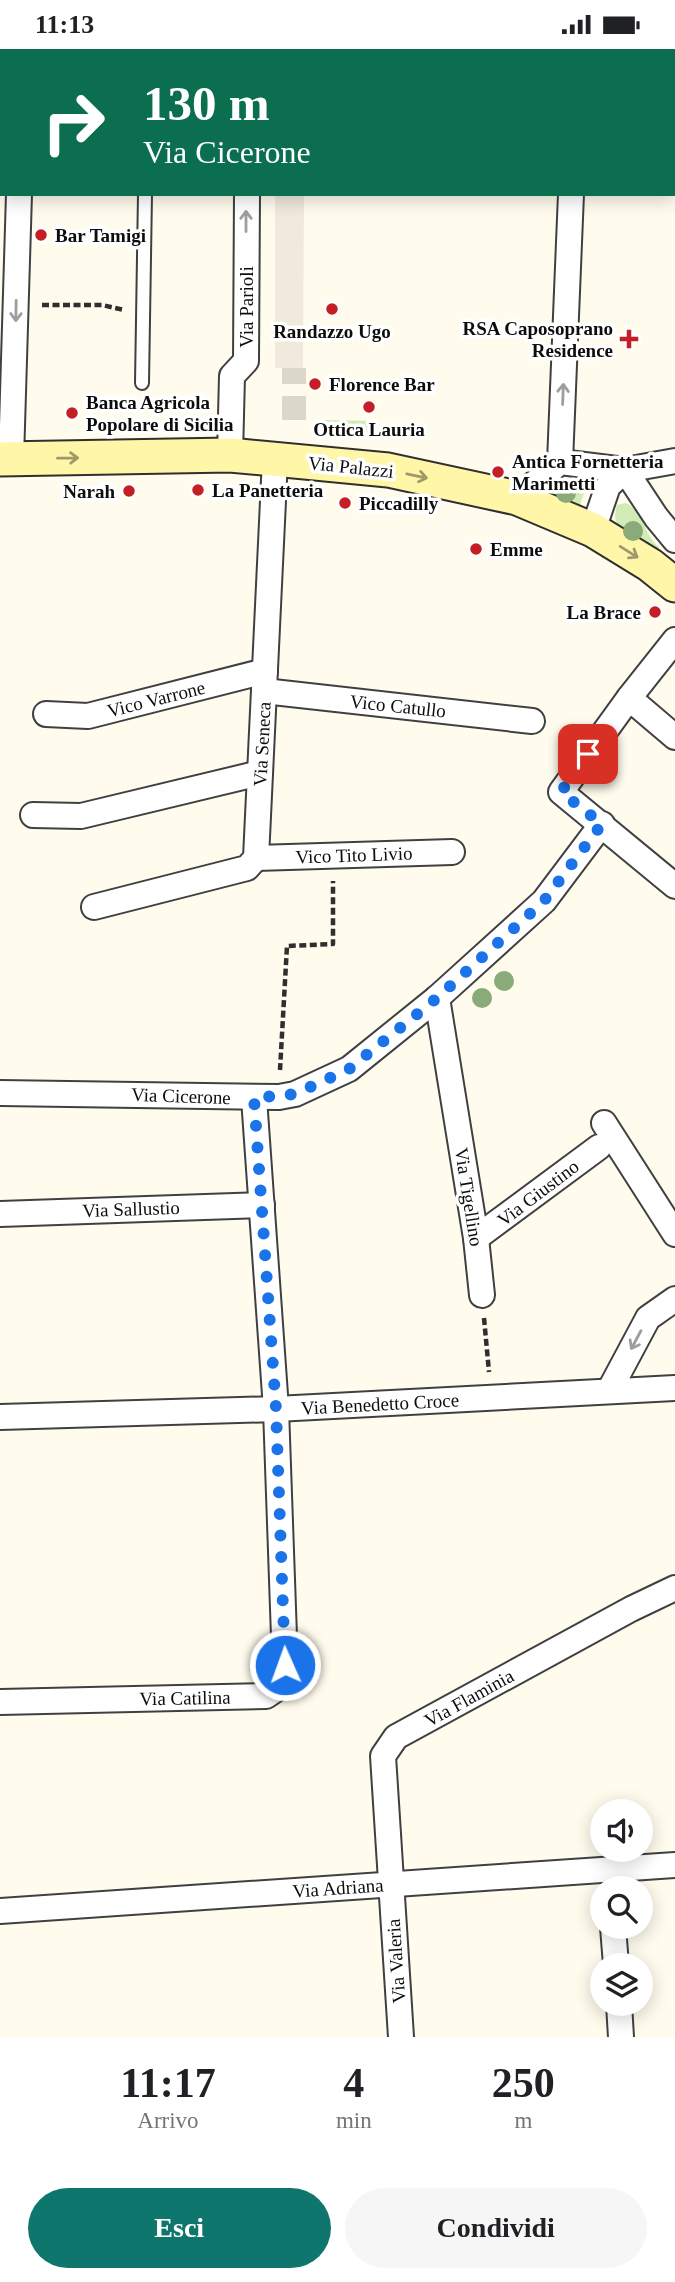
<!DOCTYPE html>
<html lang="it">
<head>
<meta charset="utf-8">
<style>
  :root { --surface:#fff; --page:#f6f6f6; --text:#202124; --muted:#757577; --accent:#0f766e }
  body { margin:0; font-family:"Times New Roman",serif; background:var(--page); color:var(--text); height:100vh; display:flex; flex-direction:column; font-size:26px; white-space:nowrap }
  * { box-sizing:border-box; margin:0 }
  p { font-size:23px; color:var(--muted) }
  .icon { flex:none; width:38px; height:38px; fill:none; stroke:currentColor; stroke-width:2; stroke-linecap:round; stroke-linejoin:round }
  .map { position:relative; height:1988px; overflow:hidden }
  .panel { display:flex; flex-direction:column; background:var(--surface); flex:1 }
  .panel>* { flex:none }
  .top-card { position:absolute; left:0px; top:0px; width:676px; height:147px; box-shadow:0 4px 18px #0003; background:#0b6e4f; color:#fff; overflow:hidden }
  .tools { position:absolute; left:590px; top:1750px; display:grid; gap:14px }
  .tools a { display:grid; place-items:center; width:63px; height:63px; border-radius:50%; background:var(--surface); box-shadow:0 4px 18px #0003; font-size:35px }
  .pin { position:absolute; display:grid; place-items:center; width:60px; height:60px; color:#fff; margin:-30px; border-radius:14px; box-shadow:0 4px 10px #0006 }
  .me { position:absolute; width:77px; margin:-38px; rotate:358deg; stroke-linejoin:round; filter:drop-shadow(0 0 5px #0008) }
  .turn { display:flex; align-items:center; gap:24px; height:147px; padding:0 28px; font-size:32px }
  .turn .icon { width:91px; height:91px; stroke-width:2.5 }
  .turn b { display:block; font-size:49px; line-height:60px }
  .eta { display:flex; justify-content:space-evenly; align-items:center; height:119px; text-align:center }
  .eta b { font-size:42px; font-weight:800; line-height:49px }
  .action { display:flex; gap:14px; margin-top:auto; padding:14px 28px }
  .action a { flex:1; height:80px; border-radius:42px; background:var(--accent); color:#fff; font-size:28px; font-weight:800; line-height:80px; text-align:center }
  .action a+a { background:var(--page); color:var(--text) }
  .status { display:flex; justify-content:space-between; align-items:center; height:49px; padding:0 35px; background:var(--surface); direction:ltr }
  .status svg { height:19px; fill:currentColor }
  .map>svg:first-child { display:block }
</style>
</head>
<body>
<div class="status"><b>11:13</b><svg viewBox="0 0 49 12"><path d="M0 12V9h3v3zM5 12V6h3v6zM10 12V3h3v9zM15 12V0h3v12zM26 1h20v11H26zM47 4h2v5h-2z"/></svg></div>
<div class="map">
<svg width="675" height="1988" viewBox="0 0 675 1988">
  <rect width="100%" height="100%" fill="#fffbed"/>
  <!-- green -->
  <g fill="#d0ebb5">
    <path d="M323 371 376 372V390Z"/>
    <path d="M579 429 589 432 581 452 580 461 554 453C560 439 563 431 579 429Z"/>
    <path d="M625 454C644 461 643 485 659 498L657 505C635 492 608 486 617 456Z"/>
  </g>
  <!-- plaza -->
  <path fill="#efeadc" d="M275 145H304L303 319H275Z"/>
  <g fill="none" stroke-linecap="round" stroke-linejoin="round">
    <!-- street-tunnel -->
    <path stroke="#dbd7cb" stroke-width="24" stroke-dasharray="24 12" stroke-linecap="butt" d="M294 371V319"/>
    <!-- lane casing -->
    <g stroke="#404040" stroke-width="16">
      <g id="lane">
        <path d="M147 2V0"/>
        <path d="M142 334 145 145"/>
      </g>
    </g>
    <!-- street casing -->
    <g stroke="#404040" stroke-width="28">
      <g id="street">
        <path d="M24 2V0"/>
        <path d="M247 2V0"/>
        <path d="M577 2V0"/>
        <path d="M0 42 2 43"/>
        <path d="M230 406 232 327 246 312 247 145"/>
        <path d="M11 410 19 145"/>
        <path d="M560 413 571 145"/>
        <path d="M517 449 560 413 625 421 656 468 675 491"/>
        <path d="M593 481 608 437 625 421 675 412"/>
        <path d="M675 591 629 649 561 743 675 837"/>
        <path d="M264 642 532 672"/>
        <path d="M629 649 675 688"/>
        <path d="M46 665 88 667 265 622"/>
        <path d="M33 766 81 767 260 724"/>
        <path d="M256 809 452 803"/>
        <path d="M94 858 247 819 256 809 275 410"/>
        <path d="M437 949 476 1189 482 1246"/>
        <path d="M0 1044 279 1048 295 1045 349 1020 437 949 544 852 602 775"/>
        <path d="M604 1074 675 1185"/>
        <path d="M0 1165 262 1156"/>
        <path d="M476 1189 599 1098"/>
        <path d="M609 1342 648 1269 675 1250"/>
        <path d="M0 1368 276 1360 675 1339"/>
        <path d="M0 1653 266 1647 282 1636 285 1616 276 1360 254 1049"/>
        <path d="M0 1862 675 1816"/>
        <path d="M613 1878 616 1916"/>
        <path d="M619 1955 621 1988"/>
        <path d="M401 1988 383 1707 396 1688 631 1560 675 1539"/>
      </g>
    </g>
    <!-- secondary casing -->
    <g stroke="#2f2f2f" stroke-width="37">
      <path id="secondary" d="M0 410 230 406 388 421 517 449 593 481 650 516 675 536"/>
    </g>
    <!-- path -->
    <g stroke="#2f2f2f" stroke-width="4.5" stroke-dasharray="7 3.5" stroke-linecap="butt">
      <path d="M42 256H102L124 261"/>
      <path d="M280 1021 287 897 333 895V832"/>
      <path d="M484 1269 489 1323"/>
    </g>
    <!-- lane -->
    <use href="#lane" stroke="#fff" stroke-width="12"/>
    <!-- street -->
    <use href="#street" stroke="#fff" stroke-width="24"/>
    <!-- secondary -->
    <use href="#secondary" stroke="#fff6a8" stroke-width="33"/>
  </g>
  <!-- trees -->
  <g fill="#8aaa79">
    <circle cx="566" cy="444" r="10"/>
    <circle cx="633" cy="482" r="10"/>
    <circle cx="504" cy="932" r="10"/>
    <circle cx="482" cy="949" r="10"/>
  </g>
  <!-- one-way arrows -->
  <defs><path id="oneway-shaft" d="M-6 0H5M1.5-3L5.5 0L1.5 3" fill="none" stroke-width="1.6" stroke-linecap="round" stroke-linejoin="round" transform="scale(1.75)"/></defs>
  <g stroke="#9e9e9e">
    <use href="#oneway-shaft" transform="translate(246 172) rotate(-90)"/>
    <use href="#oneway-shaft" transform="translate(16 262) rotate(91)"/>
    <use href="#oneway-shaft" transform="translate(563 345) rotate(-88)"/>
    <use href="#oneway-shaft" transform="translate(636 1291) rotate(118)"/>
  </g>
  <g stroke="#9e996a">
    <use href="#oneway-shaft" transform="translate(68 409) rotate(-1)"/>
    <use href="#oneway-shaft" transform="translate(417 427) rotate(12)"/>
    <use href="#oneway-shaft" transform="translate(629 503) rotate(32)"/>
  </g>
  <g fill="none" stroke-linecap="round" stroke-linejoin="round">
    <!-- route -->
    <path stroke="#1a73e8" stroke-width="12" stroke-dasharray="0 21.6" d="M285 1616 276 1360 254 1049 295 1045 349 1020 437 949 544 852 602 775 561 743 588 705"/>
  </g>
  <!-- markers -->
  <g fill="#c31f25" stroke="#fff" stroke-width="2.5">
    <circle cx="41" cy="186" r="7"/>
    <circle cx="332" cy="260" r="7"/>
    <path d="M625.5 279.5h7v7h7v7h-7v7h-7v-7h-7v-7h7z"/>
    <circle cx="315" cy="335" r="7"/>
    <circle cx="369" cy="358" r="7"/>
    <circle cx="72" cy="364" r="7"/>
    <circle cx="498" cy="423" r="7"/>
    <circle cx="198" cy="441" r="7"/>
    <circle cx="129" cy="442" r="7"/>
    <circle cx="345" cy="454" r="7"/>
    <circle cx="476" cy="500" r="7"/>
    <circle cx="655" cy="563" r="7"/>
  </g>
  <g text-anchor="middle" dominant-baseline="central" stroke-width="7" stroke-linejoin="round" paint-order="stroke">
    <!-- poi labels -->
    <g font-size="19" font-weight="bold" fill="#0d0d0d" stroke="#fff" text-anchor="start">
      <text x="55" y="186">Bar Tamigi</text>
      <text x="613" y="279" text-anchor="end">RSA Caposoprano<tspan x="613" dy="22">Residence</tspan></text>
      <text x="332" y="282" text-anchor="middle">Randazzo Ugo</text>
      <text x="329" y="335">Florence Bar</text>
      <text x="86" y="353">Banca Agricola<tspan x="86" dy="22">Popolare di Sicilia</tspan></text>
      <text x="369" y="380" text-anchor="middle">Ottica Lauria</text>
      <text x="512" y="412">Antica Fornetteria<tspan x="512" dy="22">Marimetti</tspan></text>
      <text x="212" y="441">La Panetteria</text>
      <text x="115" y="442" text-anchor="end">Narah</text>
      <text x="359" y="454">Piccadilly</text>
      <text x="490" y="500">Emme</text>
      <text x="641" y="563" text-anchor="end">La Brace</text>
    </g>
    <!-- street labels -->
    <g font-size="19" fill="#0d0d0d" stroke="#fff">
      <text transform="translate(246 258) rotate(-90)">Via Parioli</text>
      <text transform="translate(351 418) rotate(6)">Via Palazzi</text>
      <text transform="translate(156 650) rotate(-14)">Vico Varrone</text>
      <text transform="translate(398 657) rotate(6)">Vico Catullo</text>
      <text transform="translate(262 695) rotate(-87)">Via Seneca</text>
      <text transform="translate(354 806) rotate(-2)">Vico Tito Livio</text>
      <text transform="translate(181 1047) rotate(2)">Via Cicerone</text>
      <text transform="translate(538 1144) rotate(-37)">Via Giustino</text>
      <text transform="translate(469 1148) rotate(81)">Via Tigellino</text>
      <text transform="translate(131 1160) rotate(-2)">Via Sallustio</text>
      <text transform="translate(380 1355) rotate(-3)">Via Benedetto Croce</text>
      <text transform="translate(185 1649) rotate(-1)">Via Catilina</text>
      <text transform="translate(469 1649) rotate(-29)">Via Flaminia</text>
      <text transform="translate(338 1839) rotate(-4)">Via Adriana</text>
      <text transform="translate(396 1912) rotate(-94)">Via Valeria</text>
    </g>
  </g>
</svg>
<div class="tools">
<a><svg class="icon" aria-label="sound" viewBox="0 0 24 24"><path d="M4 9h4l5-4v14l-5-4H4zM17 9q2 3 0 6"/></svg></a>
<a><svg class="icon" aria-label="search" viewBox="0 0 24 24"><circle cx="10" cy="10" r="6"/><path d="M15 15l6 6"/></svg></a>
<a><svg class="icon" aria-label="layers" viewBox="0 0 24 24"><path d="M12 4l9 5-9 5-9-5zM3 14l9 5 9-5"/></svg></a>
</div>
<div class="pin" style="left:588px;top:705px;background:#d93025"><svg class="icon" aria-label="arrive" viewBox="0 0 24 24"><path d="M6 21V4h12l-3 4 3 4H6"/></svg></div>
<svg class="me" style="left:285px;top:1616px" viewBox="-20 -20 40 40"><circle r="17" fill="#1a73e8" stroke="#fff" stroke-width="3"/><path d="M0-11L8 9 0 5-8 9z" fill="#fff"/></svg>
<div class="top-card">
<div class="turn"><svg class="icon" aria-label="right" viewBox="0 0 24 24"><path d="M7 20v-9h11M14 6l5 5-5 5"/></svg><div><b>130 m</b>Via Cicerone</div></div>
</div>
</div>
<section class="panel">
<div class="eta">
<div><b>11:17</b><p>Arrivo</p></div>
<div><b>4</b><p>min</p></div>
<div><b>250</b><p>m</p></div>
</div>
<div class="action"><a>Esci</a><a>Condividi</a></div>
</section>
</body>
</html>
